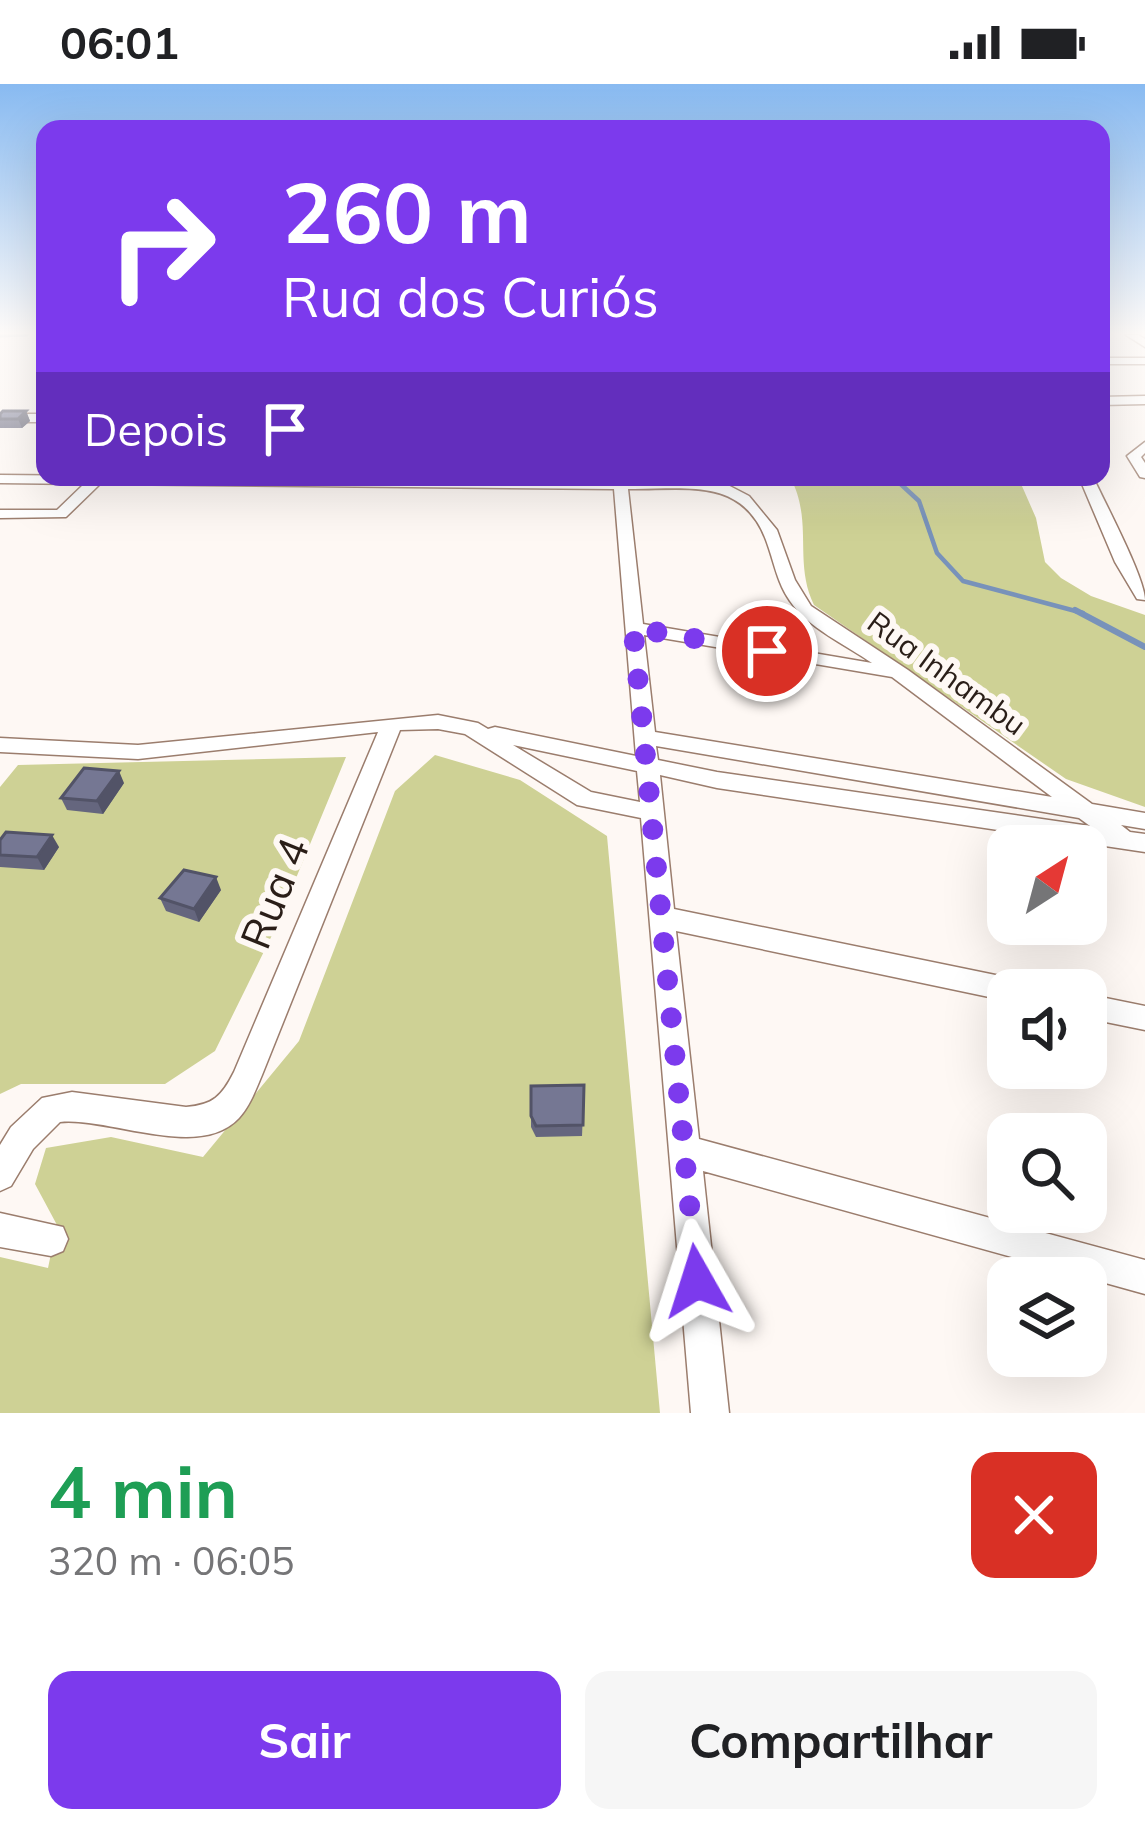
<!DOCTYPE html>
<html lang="pt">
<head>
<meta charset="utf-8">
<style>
  :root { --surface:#fff; --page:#f6f6f6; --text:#202124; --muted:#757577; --accent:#7c3aed }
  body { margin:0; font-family:Mulish,sans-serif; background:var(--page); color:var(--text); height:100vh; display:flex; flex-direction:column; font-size:45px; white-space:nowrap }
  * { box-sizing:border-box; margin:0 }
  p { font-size:39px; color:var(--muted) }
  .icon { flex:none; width:66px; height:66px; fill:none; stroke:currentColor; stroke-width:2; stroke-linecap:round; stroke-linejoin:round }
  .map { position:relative; height:1329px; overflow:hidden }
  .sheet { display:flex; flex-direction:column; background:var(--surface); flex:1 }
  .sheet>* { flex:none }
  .guide { position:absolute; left:36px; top:36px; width:1074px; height:366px; border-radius:24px; box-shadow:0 12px 48px #0002; background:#7c3aed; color:#fff; overflow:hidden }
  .needle { width:78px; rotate:36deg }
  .tools { position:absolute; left:987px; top:741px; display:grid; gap:24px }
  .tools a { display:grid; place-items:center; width:120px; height:120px; border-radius:24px; background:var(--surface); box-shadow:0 12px 48px #0002; font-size:60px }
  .pin { position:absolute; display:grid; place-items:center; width:102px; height:102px; color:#fff; margin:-51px; border:6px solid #fff; border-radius:50%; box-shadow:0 3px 12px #0007 }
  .me { position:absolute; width:132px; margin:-66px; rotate:354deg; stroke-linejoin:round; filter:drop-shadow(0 0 9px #0008) }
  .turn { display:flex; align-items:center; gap:42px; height:252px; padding:0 48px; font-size:54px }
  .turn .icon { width:156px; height:156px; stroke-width:2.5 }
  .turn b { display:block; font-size:84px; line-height:102px }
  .then { display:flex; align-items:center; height:114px; padding:0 48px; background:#0003; gap:24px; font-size:45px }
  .round { display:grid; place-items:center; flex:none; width:126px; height:126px; border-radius:24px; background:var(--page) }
  .head { display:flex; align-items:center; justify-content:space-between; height:204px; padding:0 48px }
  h1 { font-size:72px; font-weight:700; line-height:90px; color:#1e9e55 }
  .button { display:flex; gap:24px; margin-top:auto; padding:24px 48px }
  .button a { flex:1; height:138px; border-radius:24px; background:var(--accent); color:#fff; font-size:48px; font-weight:700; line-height:138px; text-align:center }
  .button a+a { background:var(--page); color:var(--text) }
  .status { display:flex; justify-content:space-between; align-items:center; height:84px; padding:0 60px; background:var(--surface); direction:ltr }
  .status svg { height:33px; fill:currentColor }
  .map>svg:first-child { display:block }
</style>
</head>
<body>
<div class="status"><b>06:01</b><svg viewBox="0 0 49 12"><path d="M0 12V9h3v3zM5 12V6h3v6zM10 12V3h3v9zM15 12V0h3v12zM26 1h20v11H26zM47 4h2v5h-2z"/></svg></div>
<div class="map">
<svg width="1145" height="1329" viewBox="0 0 1145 1329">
  <rect width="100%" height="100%" fill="#fef8f4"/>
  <!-- green -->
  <g fill="#ced195">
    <path d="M790 393H1018L1036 434 1045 478 1061 494 1091 512 1145 531V723L1066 695 814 521C793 478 814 437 790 393Z"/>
    <path d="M435 671 520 696 607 752 660 1329H0V1173L48 1184 57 1141 35 1100 46 1064 111 1053 203 1073 299 957 395 707Z"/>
    <path d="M346 673 275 845 215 967 165 1000H21L0 1010V703L18 681Z"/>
  </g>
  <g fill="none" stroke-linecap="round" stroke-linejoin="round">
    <!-- stream-far2 -->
    <path stroke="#7892ba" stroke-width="3" d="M0 252 27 251"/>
    <!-- stream-far1 -->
    <path stroke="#7892ba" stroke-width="4.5" d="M893 393 919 417 937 469 963 497 1083 529"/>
    <!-- stream -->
    <path stroke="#7892ba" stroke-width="6" d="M1075 526 1145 563"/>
    <!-- minor casing -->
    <g stroke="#9b7d6d" stroke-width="3">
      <g id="minor">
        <path d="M1126 251H1138L1145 255V263Z"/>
        <rect x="1101" y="274" width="44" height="6"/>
        <path d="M1145 312V320L1101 321V313Z"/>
        <rect x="0" y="330" width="45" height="8"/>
        <path d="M1145 358V369L1141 373 1145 379V394L1140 393 1127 372Z"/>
        <path d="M0 391 613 397V393H627V397L722 398 749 412 777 446 795 496 811 522 908 586 1092 720 1145 729V745L1121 741 1130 748 1145 750V768L717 704 660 691 674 825 1010 894 1020 898 1024 906H1008V917L676 847 699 1055 1145 1176V1210L703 1087 729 1329H691L641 734 577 721 465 650 438 645 400 646 262 991C256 1005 250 1022 239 1034 199 1077 111 1033 60 1038L33 1065 11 1102 0 1107V1061L11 1043 42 1014 72 1008 186 1023C213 1021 222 1012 234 988L378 648 138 675 0 668V654L138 661 438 631 478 639 488 645 495 643 636 672 614 405 100 400 66 433 0 434V426H57L84 400 0 399ZM628 405C684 406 742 392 766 456 774 477 777 499 790 517 808 544 846 561 872 579L643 540ZM644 551 892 593 1052 713 655 648ZM513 661 637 687 640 718 591 708ZM656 662 1079 734 1090 742 717 688 658 676Z"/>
        <path d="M1079 393H1093C1105 419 1145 494 1145 516L1137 515 1115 478Z"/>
        <path d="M1086 910 1145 922V946L1086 934Z"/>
        <path d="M0 1129 63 1143 68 1155 63 1167 51 1172 0 1163Z"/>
      </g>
    </g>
    <!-- minor -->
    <use href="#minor" fill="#fff" fill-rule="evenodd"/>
  </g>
  <!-- wall -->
  <g fill="#65667e">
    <path d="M26 327 30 337 22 344H0V330Z"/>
    <path d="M124 699 103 730 67 726 61 714Z"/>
    <path d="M0 756 59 763 44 786 0 783Z"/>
    <path d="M221 806 199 838 166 827 160 814Z"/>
    <path d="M584 1001 582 1052 536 1053 531 1043V1002Z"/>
  </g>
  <!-- shaded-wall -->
  <g fill="#525367">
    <path d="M26 327 30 337 22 344 18 335Z"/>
    <path d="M119 687 124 699 103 730 97 717Z"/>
    <path d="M52 751 59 763 44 786 37 773Z"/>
    <path d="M216 793 221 806 199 838 194 825Z"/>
  </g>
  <!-- building -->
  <g fill="#757793" stroke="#525367" stroke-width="3">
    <path d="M3 327H26L18 335H0V330Z"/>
    <path d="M84 684 119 687 97 717 61 714Z"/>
    <path d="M6 748 52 751 37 773 0 771V756Z"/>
    <path d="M184 786 216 793 194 825 160 814Z"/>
    <path d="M584 1001 583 1041 536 1042 531 1032V1002Z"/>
  </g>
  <!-- sky -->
  <linearGradient id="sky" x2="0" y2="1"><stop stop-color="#88baf1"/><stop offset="0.57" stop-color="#fffcfa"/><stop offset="1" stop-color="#fffcfa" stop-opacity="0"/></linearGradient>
  <rect width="1145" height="437" fill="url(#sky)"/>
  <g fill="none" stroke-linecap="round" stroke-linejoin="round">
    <!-- route -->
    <path stroke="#7c3aed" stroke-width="21" stroke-dasharray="0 37.8" d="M697 1197 633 544 767 567"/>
  </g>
  <g text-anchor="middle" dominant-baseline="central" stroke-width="12" stroke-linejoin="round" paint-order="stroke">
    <!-- far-street labels -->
    <g font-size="30" fill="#2a1e18" stroke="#fef8f4">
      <text transform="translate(947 589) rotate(36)">Rua Inhambu</text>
    </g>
    <!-- near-street labels -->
    <g font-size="42" fill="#2a1e18" stroke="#fef8f4">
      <text transform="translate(274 809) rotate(-68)">Rua 4</text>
    </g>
  </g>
</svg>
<div class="tools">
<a><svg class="needle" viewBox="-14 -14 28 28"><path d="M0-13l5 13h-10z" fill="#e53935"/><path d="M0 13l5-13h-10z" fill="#757577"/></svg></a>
<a><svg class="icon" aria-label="sound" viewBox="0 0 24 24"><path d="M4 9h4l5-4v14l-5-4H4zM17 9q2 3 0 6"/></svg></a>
<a><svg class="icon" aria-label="search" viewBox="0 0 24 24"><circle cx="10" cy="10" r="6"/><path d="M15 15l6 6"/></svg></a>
<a><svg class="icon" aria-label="layers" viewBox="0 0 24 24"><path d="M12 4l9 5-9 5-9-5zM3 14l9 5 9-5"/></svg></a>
</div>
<div class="pin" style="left:767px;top:567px;background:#d93025"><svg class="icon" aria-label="arrive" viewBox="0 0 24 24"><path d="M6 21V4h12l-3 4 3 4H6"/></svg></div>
<svg class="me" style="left:697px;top:1197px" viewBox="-20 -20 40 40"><path d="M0-17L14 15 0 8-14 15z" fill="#7c3aed" stroke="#fff" stroke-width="4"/></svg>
<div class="guide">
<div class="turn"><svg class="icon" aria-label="right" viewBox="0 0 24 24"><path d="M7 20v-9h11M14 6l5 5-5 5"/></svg><div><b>260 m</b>Rua dos Curiós</div></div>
<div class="then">Depois<svg class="icon" aria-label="arrive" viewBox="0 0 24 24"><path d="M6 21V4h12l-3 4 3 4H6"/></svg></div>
</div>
</div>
<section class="sheet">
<div class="head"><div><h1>4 min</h1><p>320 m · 06:05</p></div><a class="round" style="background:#d93025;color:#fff"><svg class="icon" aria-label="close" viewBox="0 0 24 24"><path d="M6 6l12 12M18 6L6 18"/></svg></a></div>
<div class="button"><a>Sair</a><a>Compartilhar</a></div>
</section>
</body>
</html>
